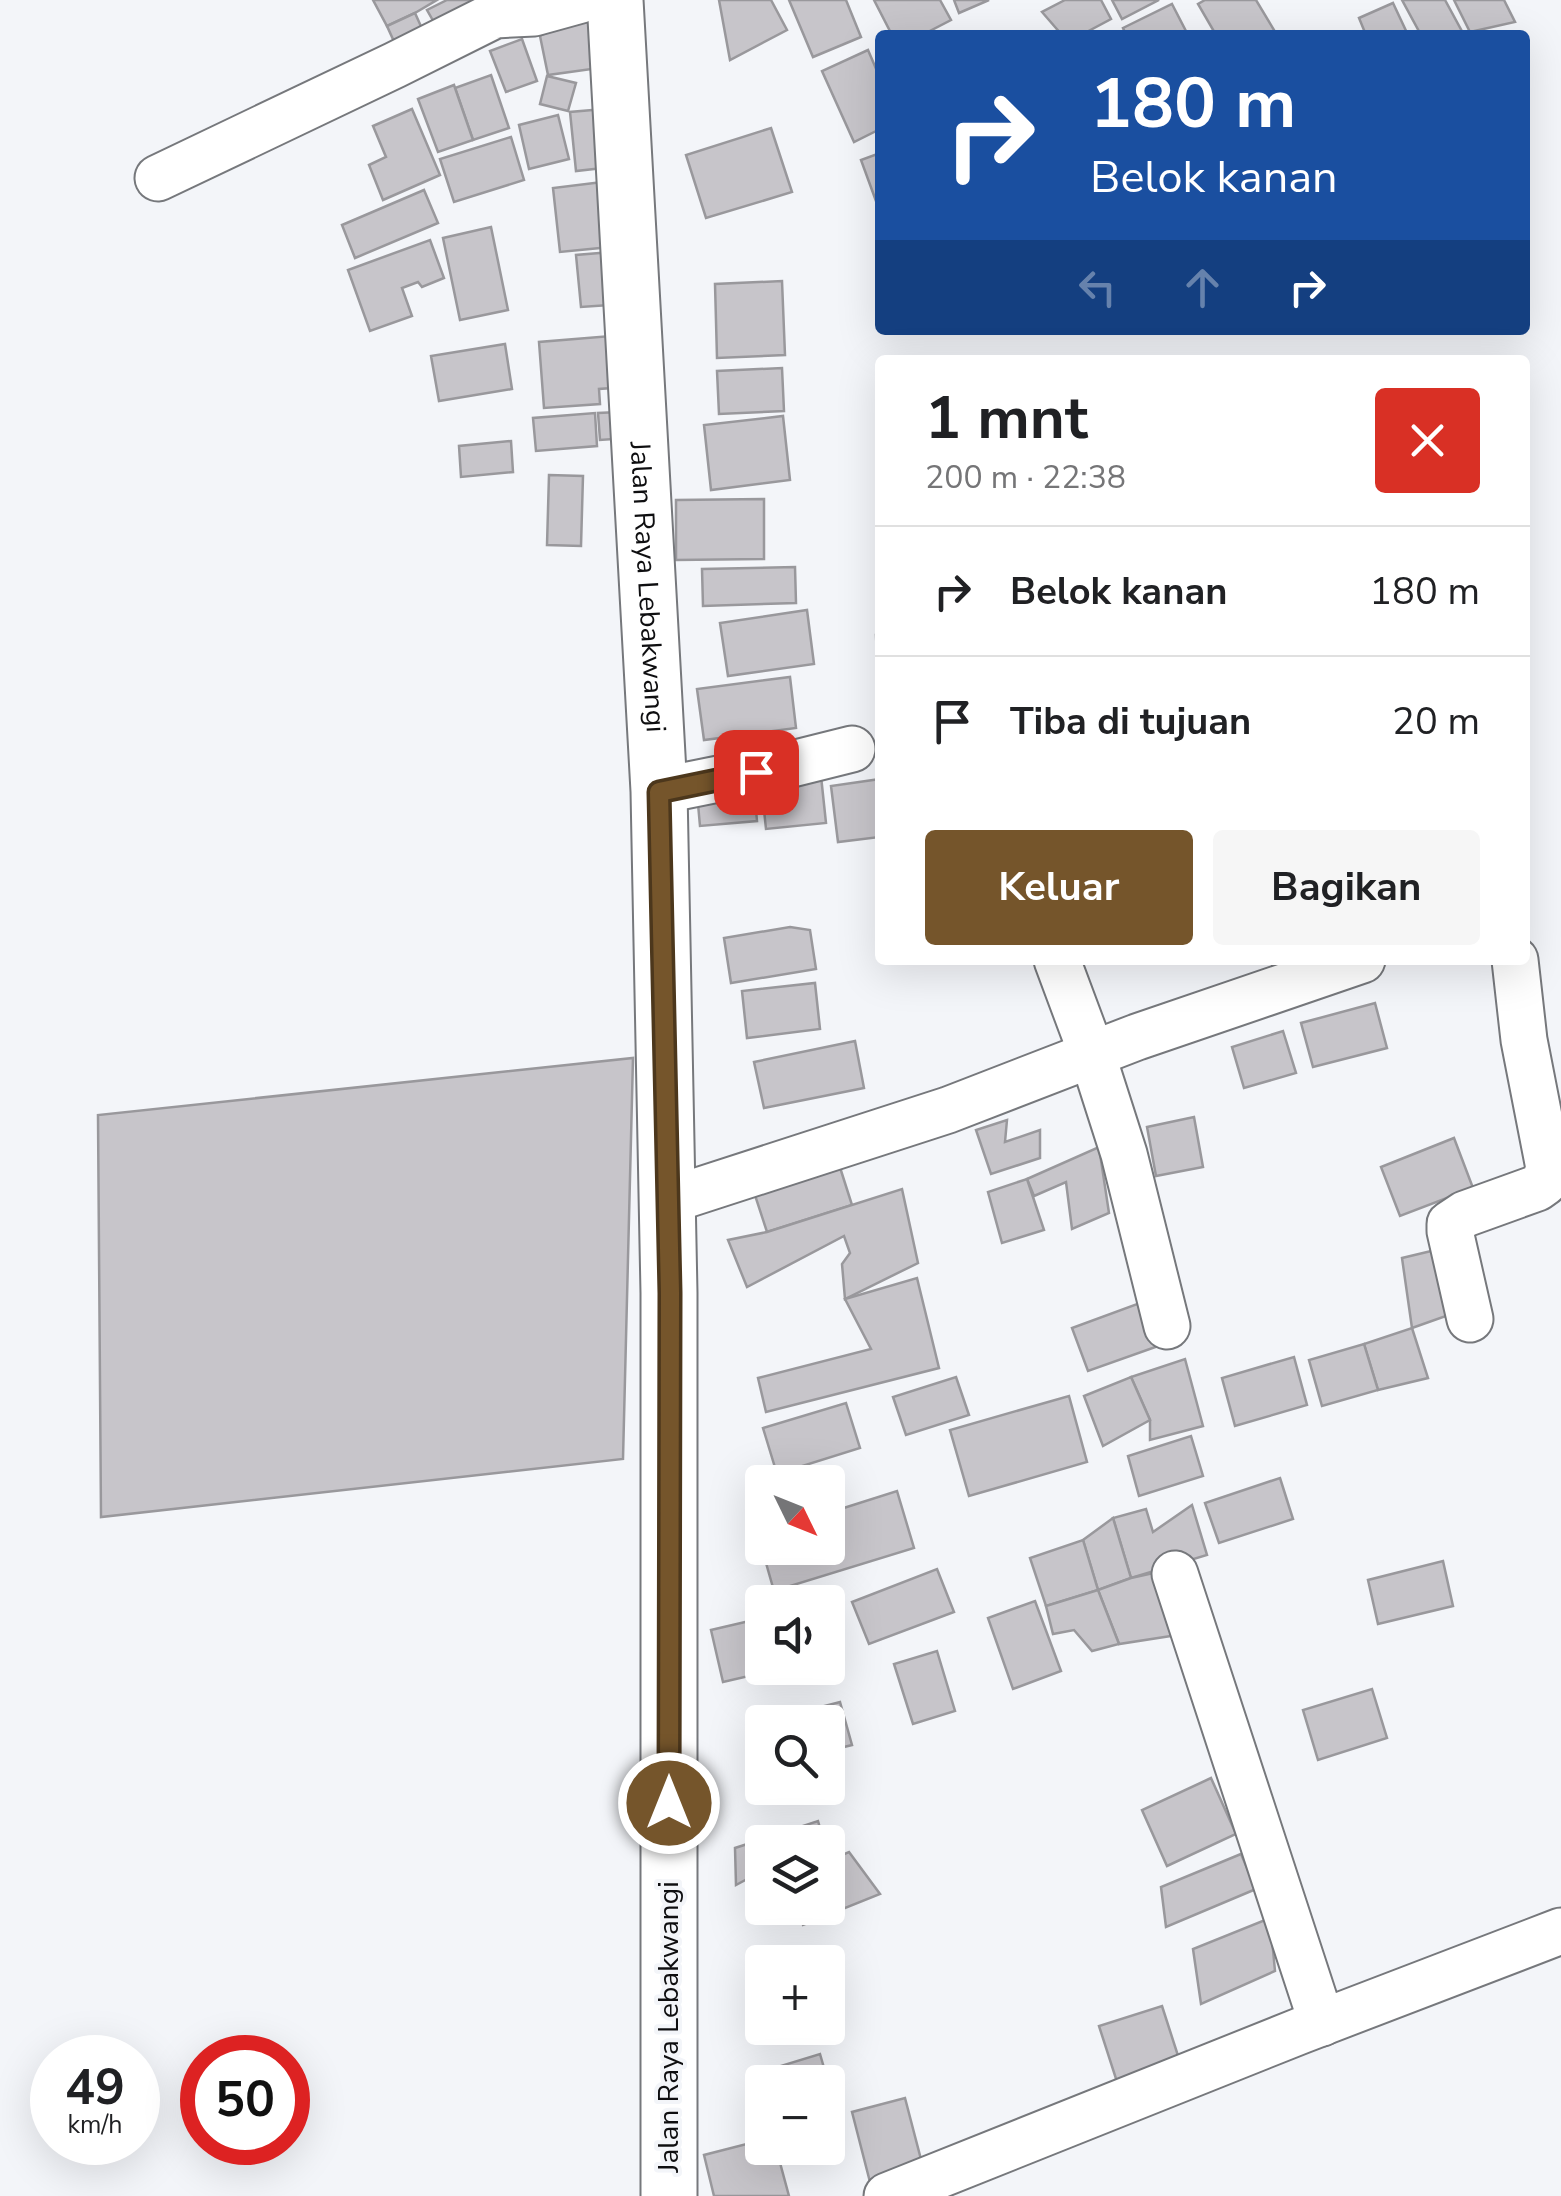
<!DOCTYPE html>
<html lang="id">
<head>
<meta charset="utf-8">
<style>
  :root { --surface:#fff; --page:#f6f6f6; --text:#202124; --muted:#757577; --line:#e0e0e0; --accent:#75552b }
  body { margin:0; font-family:"Nunito Sans",sans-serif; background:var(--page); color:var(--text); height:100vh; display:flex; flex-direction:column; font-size:38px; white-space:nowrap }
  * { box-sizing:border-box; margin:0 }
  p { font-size:32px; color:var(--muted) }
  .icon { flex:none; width:55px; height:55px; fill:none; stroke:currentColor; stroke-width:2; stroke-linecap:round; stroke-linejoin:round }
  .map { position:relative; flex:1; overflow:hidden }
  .drawer { position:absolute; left:875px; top:355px; width:655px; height:610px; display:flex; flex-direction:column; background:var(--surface); border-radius:10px; box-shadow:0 10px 40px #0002 }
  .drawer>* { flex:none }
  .top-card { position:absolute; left:875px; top:30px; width:655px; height:305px; border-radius:10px; box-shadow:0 10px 40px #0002; background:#1a4fa0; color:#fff; overflow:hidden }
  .needle { width:65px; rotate:133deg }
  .tools { position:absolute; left:745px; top:1465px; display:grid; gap:20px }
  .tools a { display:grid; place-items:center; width:100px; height:100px; border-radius:10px; background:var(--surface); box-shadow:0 10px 40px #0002; font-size:50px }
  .speed { position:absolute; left:30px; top:2035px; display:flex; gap:20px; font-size:50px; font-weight:700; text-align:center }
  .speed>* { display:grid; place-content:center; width:130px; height:130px; border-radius:50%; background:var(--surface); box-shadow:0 10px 40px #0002; line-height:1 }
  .speed small { font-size:25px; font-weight:400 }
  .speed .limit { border:15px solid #d22; background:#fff; color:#111 }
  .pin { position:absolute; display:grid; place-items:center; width:85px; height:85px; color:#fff; margin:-42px; border-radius:20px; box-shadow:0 5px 15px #0006 }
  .me { position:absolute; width:110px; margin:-55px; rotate:0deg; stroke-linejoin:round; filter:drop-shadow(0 0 8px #0008) }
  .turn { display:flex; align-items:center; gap:35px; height:210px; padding:0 50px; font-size:45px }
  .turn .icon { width:130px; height:130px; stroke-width:2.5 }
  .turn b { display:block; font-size:70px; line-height:85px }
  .lanes { display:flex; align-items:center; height:95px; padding:0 50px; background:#0003; justify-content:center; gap:50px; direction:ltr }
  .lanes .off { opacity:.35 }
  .round { display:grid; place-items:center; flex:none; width:105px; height:105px; border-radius:10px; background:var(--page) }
  .overview { display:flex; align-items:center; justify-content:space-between; height:170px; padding:0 50px }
  h1 { font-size:60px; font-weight:700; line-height:75px }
  .button { display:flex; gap:20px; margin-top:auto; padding:20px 50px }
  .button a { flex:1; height:115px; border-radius:10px; background:var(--accent); color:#fff; font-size:40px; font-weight:700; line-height:115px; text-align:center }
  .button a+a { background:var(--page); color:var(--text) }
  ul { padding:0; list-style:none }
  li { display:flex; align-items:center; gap:30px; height:130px; padding:0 50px; border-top:2px solid var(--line) }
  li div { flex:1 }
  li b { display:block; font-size:38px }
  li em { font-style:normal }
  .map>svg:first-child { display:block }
</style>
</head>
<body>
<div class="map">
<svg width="1561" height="2196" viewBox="0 0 1561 2196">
  <rect width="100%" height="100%" fill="#f3f5f9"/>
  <!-- building -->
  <g fill="#c7c5ca" stroke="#99989c" stroke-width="2.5">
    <path d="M373 0H437L415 13 387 26Z"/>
    <path d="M447 0H499L443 38 427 10Z"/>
    <path d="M719 0H771L787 30 730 60Z"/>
    <path d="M789 0H846L861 37 813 57Z"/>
    <path d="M874 0H940L951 20 922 35H892Z"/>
    <path d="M954 0H989L959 13Z"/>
    <path d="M1065 0H1101L1111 19 1081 35H1062L1042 12Z"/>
    <path d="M1112 0H1159L1122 19Z"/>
    <path d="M1205 0H1256L1277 35H1216L1198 4Z"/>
    <path d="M1402 0H1445L1464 35H1421Z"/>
    <path d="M1454 0H1504L1515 22 1470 32Z"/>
    <path d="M1393 3 1408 35H1366L1359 18Z"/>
    <path d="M1172 4 1188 35H1126L1123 28Z"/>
    <path d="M593 9 599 68 548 75 540 36Z"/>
    <path d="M415 13 428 42 401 57 387 26Z"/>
    <path d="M522 39 537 81 506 92 490 51Z"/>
    <path d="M868 50 880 78V129L854 142 822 71Z"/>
    <path d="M491 75 509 128 473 140 455 88Z"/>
    <path d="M547 76 576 83 568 111 540 104Z"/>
    <path d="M454 85 473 140 438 152 418 99Z"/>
    <path d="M615 108 621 166 576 171 570 112Z"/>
    <path d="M412 109 440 175 383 200 369 165 386 157 373 126Z"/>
    <path d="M558 115 569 159 529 169 519 125Z"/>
    <path d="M771 128 792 192 706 218 686 155Z"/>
    <path d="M511 137 524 180 454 202 440 159Z"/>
    <path d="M880 153V212L861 160Z"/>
    <path d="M619 180 610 247 560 252 553 188Z"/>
    <path d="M424 190 438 223 355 258 342 225Z"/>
    <path d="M491 227 508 310 460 320 443 238Z"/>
    <path d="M430 240 444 278 422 287 418 282 402 288 412 316 370 331 348 270Z"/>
    <path d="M635 250 639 303 581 307 576 255Z"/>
    <path d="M782 281 785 355 717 358 715 284Z"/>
    <path d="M623 335 626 387 599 389 600 404 544 408 539 342Z"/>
    <path d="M505 344 512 389 439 401 431 356Z"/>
    <path d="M782 368 784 411 719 414 717 371Z"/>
    <path d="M641 411 642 437 600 440 598 413Z"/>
    <path d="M595 413 597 446 536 451 533 418Z"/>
    <path d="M783 416 790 480 711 490 704 425Z"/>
    <path d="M511 441 513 472 461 477 459 446Z"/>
    <path d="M549 475 583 476 581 546 547 545Z"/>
    <path d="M764 499V559L676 560V500Z"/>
    <path d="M795 567 796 603 703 606 702 569Z"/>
    <path d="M807 610 814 664 728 676 720 623Z"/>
    <path d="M876 635H880L879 710Z"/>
    <path d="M790 677 796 728 704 740 697 689Z"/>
    <path d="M821 776 826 823 766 829 761 782Z"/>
    <path d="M880 779V837L838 842 831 786Z"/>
    <path d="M754 788 757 821 700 826 697 793Z"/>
    <path d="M790 927 810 930 816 969 731 983 724 938Z"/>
    <path d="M815 983 820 1029 747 1038 742 991Z"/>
    <path d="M1375 1003 1387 1048 1313 1067 1301 1023Z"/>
    <path d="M1283 1031 1296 1073 1244 1088 1232 1047Z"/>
    <path d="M855 1041 864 1088 764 1108 754 1062Z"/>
    <path d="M633 1058 623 1459 101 1517 98 1115Z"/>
    <path d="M1194 1117 1203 1167 1156 1176 1147 1127Z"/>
    <path d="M1007 1120 1005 1142 1040 1130V1158L991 1174 976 1130Z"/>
    <path d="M1454 1138 1473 1188 1400 1216 1381 1167Z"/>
    <path d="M1099 1147 1109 1213 1072 1229 1066 1182 1034 1196 1027 1179Z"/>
    <path d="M837 1158 852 1205 767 1232 752 1186Z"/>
    <path d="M1027 1179 1044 1230 1002 1243 988 1192Z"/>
    <path d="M902 1189 918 1263 845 1299 842 1264 850 1253 844 1236 747 1287 728 1240 767 1232Z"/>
    <path d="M1452 1246 1463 1310 1412 1328 1402 1258Z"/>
    <path d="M917 1278 939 1368 766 1412 758 1378 871 1349 845 1299Z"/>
    <path d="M1148 1300 1164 1344 1088 1371 1072 1328Z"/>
    <path d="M1412 1328 1428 1378 1378 1390 1364 1344Z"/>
    <path d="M1364 1344 1378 1390 1322 1406 1309 1360Z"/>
    <path d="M1294 1357 1307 1405 1235 1426 1222 1378Z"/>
    <path d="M1185 1359 1203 1426 1150 1440V1420L1131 1377Z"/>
    <path d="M956 1377 969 1415 906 1435 893 1397Z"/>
    <path d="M1131 1377 1150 1420 1103 1446 1084 1396Z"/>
    <path d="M1069 1396 1087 1462 969 1496 950 1430Z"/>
    <path d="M846 1403 860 1448 777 1474 763 1428Z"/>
    <path d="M1191 1436 1203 1476 1139 1496 1128 1456Z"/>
    <path d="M1280 1478 1293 1519 1219 1543 1205 1503Z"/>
    <path d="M897 1491 914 1548 774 1591 758 1535 762 1534V1548H828V1513Z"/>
    <path d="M1192 1505 1207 1555 1131 1578 1113 1518 1146 1509 1153 1532Z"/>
    <path d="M1113 1518 1131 1578 1098 1590 1083 1540Z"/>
    <path d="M1083 1540 1098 1590 1046 1606 1030 1558Z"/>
    <path d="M1443 1561 1453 1606 1378 1624 1368 1580Z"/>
    <path d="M937 1569 954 1612 869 1644 852 1602Z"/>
    <path d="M1167 1570 1184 1634 1119 1644 1098 1590 1131 1578Z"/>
    <path d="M1098 1590 1119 1644 1092 1651 1074 1630 1053 1634 1046 1606Z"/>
    <path d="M1035 1601 1061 1671 1013 1689 988 1618Z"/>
    <path d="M762 1618V1668H783L723 1682 711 1630Z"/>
    <path d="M937 1651 955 1711 913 1724 894 1664Z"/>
    <path d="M1372 1689 1387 1738 1318 1760 1303 1710Z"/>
    <path d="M840 1702 852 1745 828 1751V1722H783L782 1717Z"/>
    <path d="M1211 1778 1236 1834 1167 1866 1142 1810Z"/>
    <path d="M818 1821 824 1842H762V1871L736 1885 735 1848Z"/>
    <path d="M849 1852 880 1894 803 1925 796 1908H828V1861Z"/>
    <path d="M1241 1854 1256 1889 1166 1927 1161 1887Z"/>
    <path d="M1270 1918 1275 1971 1201 2004 1193 1949Z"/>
    <path d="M1162 2006 1181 2065 1118 2085 1099 2026Z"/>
    <path d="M820 2054 833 2099 828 2101V2082H762V2088L758 2073Z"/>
    <path d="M905 2098 924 2171 871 2186 852 2112Z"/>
    <path d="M762 2140V2148H776L789 2196H714L704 2155Z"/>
  </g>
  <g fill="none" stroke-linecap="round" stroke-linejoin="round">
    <!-- street casing -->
    <g stroke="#76787c" stroke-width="49">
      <g id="street">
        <path d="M158 178 395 65 495 15 534 13 581 0"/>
        <path d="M659 791 788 765 852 749"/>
        <path d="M1057 960 1092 1054 1124 1154 1167 1326"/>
        <path d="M667 1201 948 1110 1137 1037 1362 960"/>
        <path d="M1470 1319 1450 1231V1224L1465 1214 1537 1188 1544 1183 1549 1168 1524 1040 1515 960"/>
        <path d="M1175 1574 1322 2023"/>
        <path d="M887 2196 1300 2031 1561 1931"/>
      </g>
    </g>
    <!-- secondary casing -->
    <g stroke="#76787c" stroke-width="59">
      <g id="secondary">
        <path id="s1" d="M615 0 659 791 669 1293V2196"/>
      </g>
    </g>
    <!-- street -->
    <use href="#street" stroke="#fff" stroke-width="45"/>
    <!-- secondary -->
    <use href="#secondary" stroke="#fff" stroke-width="55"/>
  </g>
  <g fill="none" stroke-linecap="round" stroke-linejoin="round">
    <!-- route casing -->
    <g stroke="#4c371c" stroke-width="25">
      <path id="route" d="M669 1803 670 1293 659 792 756 772"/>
    </g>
    <!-- route -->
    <use href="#route" stroke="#75552b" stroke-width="18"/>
  </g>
  <g text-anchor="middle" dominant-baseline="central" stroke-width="8" stroke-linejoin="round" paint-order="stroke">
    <!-- street labels -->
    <g font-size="28" fill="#0e0e10" stroke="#f3f5f9">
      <text stroke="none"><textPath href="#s1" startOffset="588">Jalan Raya Lebakwangi</textPath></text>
      <text transform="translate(669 2027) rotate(-90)">Jalan Raya Lebakwangi</text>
    </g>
  </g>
</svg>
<div class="tools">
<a><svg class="needle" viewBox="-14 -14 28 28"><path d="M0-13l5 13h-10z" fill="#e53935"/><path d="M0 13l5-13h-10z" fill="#757577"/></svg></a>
<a><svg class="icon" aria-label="sound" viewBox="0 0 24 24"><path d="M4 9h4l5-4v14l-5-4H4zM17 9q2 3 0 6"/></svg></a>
<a><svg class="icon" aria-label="search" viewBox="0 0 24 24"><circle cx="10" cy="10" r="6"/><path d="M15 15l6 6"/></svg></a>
<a><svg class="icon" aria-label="layers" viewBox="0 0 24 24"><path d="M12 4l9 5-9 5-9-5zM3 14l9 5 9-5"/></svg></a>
<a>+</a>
<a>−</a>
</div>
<div class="speed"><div>49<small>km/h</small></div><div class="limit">50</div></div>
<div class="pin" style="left:756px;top:772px;background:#d93025"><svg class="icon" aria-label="arrive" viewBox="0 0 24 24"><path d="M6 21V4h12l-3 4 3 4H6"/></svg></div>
<svg class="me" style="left:669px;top:1803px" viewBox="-20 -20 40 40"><circle r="17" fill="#75552b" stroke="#fff" stroke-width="3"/><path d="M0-11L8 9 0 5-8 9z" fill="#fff"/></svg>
<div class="top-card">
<div class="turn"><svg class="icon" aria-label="right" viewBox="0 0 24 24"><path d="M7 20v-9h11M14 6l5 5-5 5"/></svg><div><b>180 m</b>Belok kanan</div></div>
<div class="lanes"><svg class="icon off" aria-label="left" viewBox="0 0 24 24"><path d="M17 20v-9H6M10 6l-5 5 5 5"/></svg><svg class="icon off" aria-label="ahead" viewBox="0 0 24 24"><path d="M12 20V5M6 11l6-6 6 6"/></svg><svg class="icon" aria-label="right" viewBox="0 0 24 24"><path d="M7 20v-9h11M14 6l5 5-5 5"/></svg></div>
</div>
<section class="drawer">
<div class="overview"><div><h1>1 mnt</h1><p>200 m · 22:38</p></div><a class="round" style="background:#d93025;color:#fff"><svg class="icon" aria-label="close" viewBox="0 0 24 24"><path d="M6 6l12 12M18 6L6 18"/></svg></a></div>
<ul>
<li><svg class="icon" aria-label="right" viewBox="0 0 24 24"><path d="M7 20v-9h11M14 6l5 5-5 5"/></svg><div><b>Belok kanan</b></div><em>180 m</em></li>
<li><svg class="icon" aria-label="arrive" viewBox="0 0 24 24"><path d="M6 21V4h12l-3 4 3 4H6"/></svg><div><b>Tiba di tujuan</b></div><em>20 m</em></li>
</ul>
<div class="button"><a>Keluar</a><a>Bagikan</a></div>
</section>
</div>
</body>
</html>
